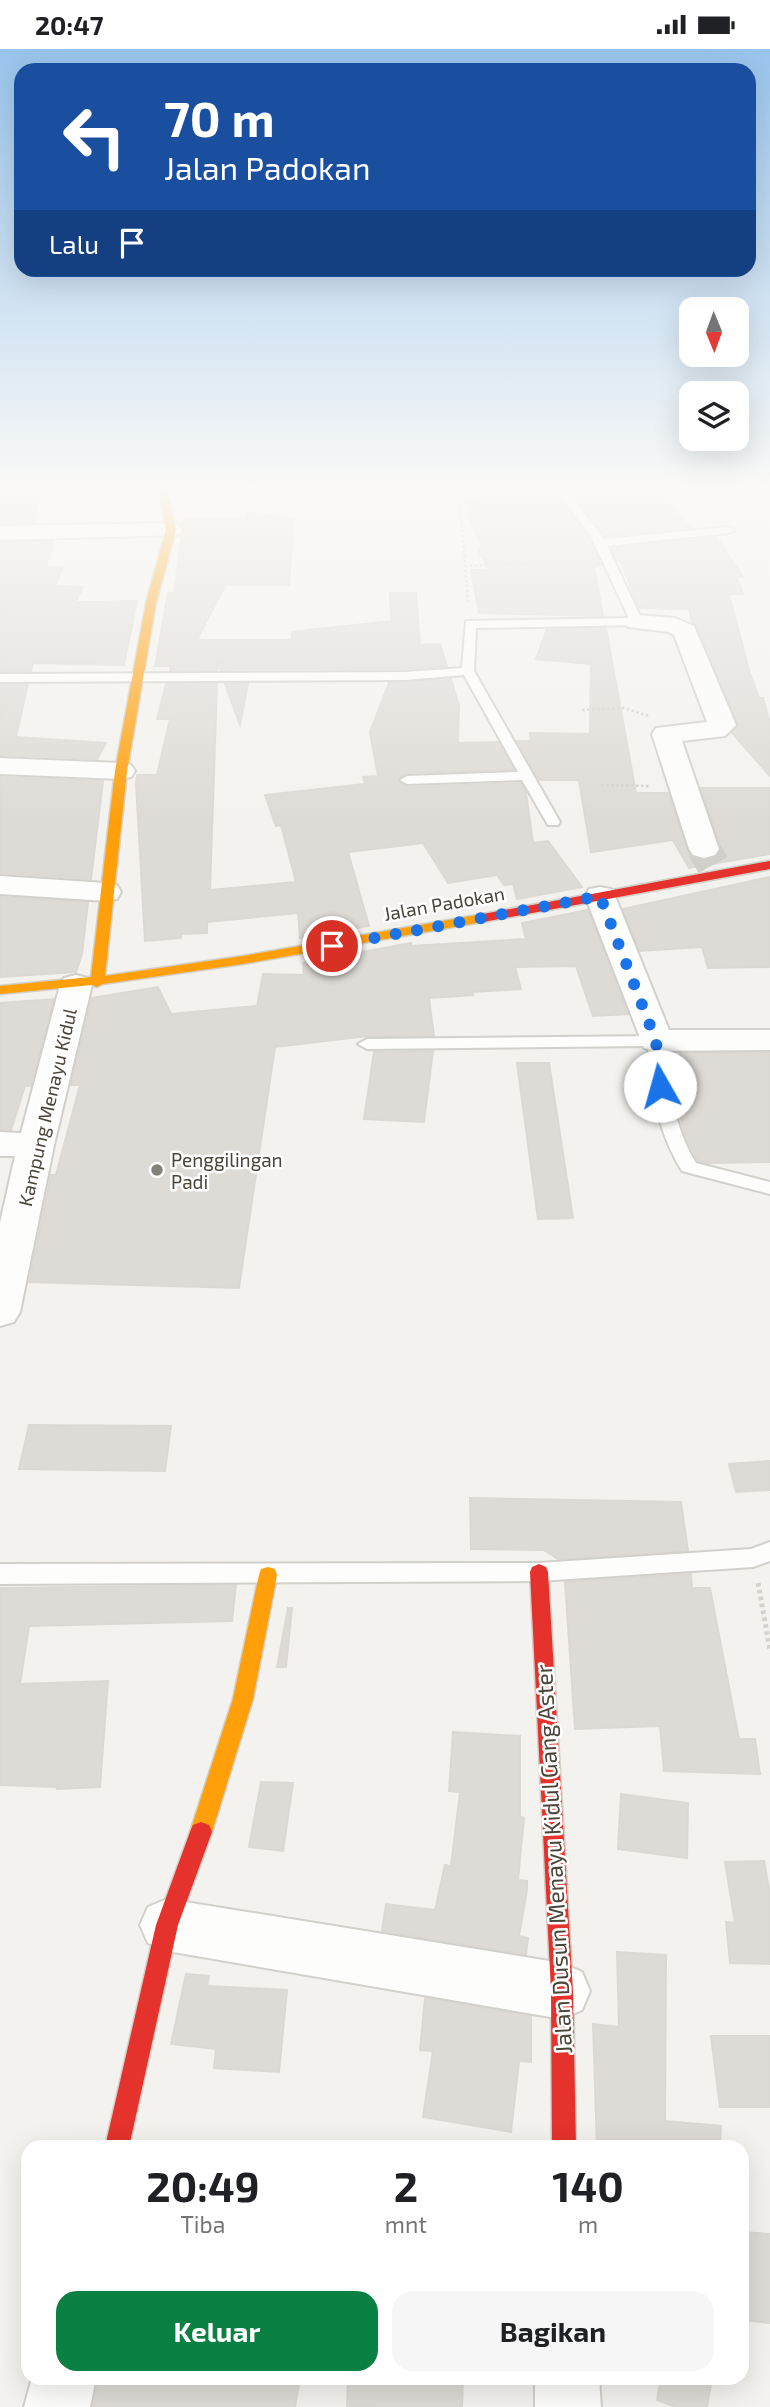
<!DOCTYPE html>
<html lang="id">
<head>
<meta charset="utf-8">
<style>
  :root { --surface:#fff; --page:#f6f6f6; --text:#202124; --muted:#757577; --accent:#0b8043 }
  body { margin:0; font-family:"Exo 2",sans-serif; background:var(--page); color:var(--text); height:100vh; display:flex; flex-direction:column; font-size:26px; white-space:nowrap }
  * { box-sizing:border-box; margin:0 }
  p { font-size:23px; color:var(--muted) }
  .icon { flex:none; width:38px; height:38px; fill:none; stroke:currentColor; stroke-width:2; stroke-linecap:round; stroke-linejoin:round }
  .map { position:relative; flex:1; overflow:hidden }
  .drawer { position:absolute; left:21px; top:2091px; width:728px; height:245px; display:flex; flex-direction:column; background:var(--surface); border-radius:21px; box-shadow:0 7px 28px #0002 }
  .drawer>* { flex:none }
  .guide { position:absolute; left:14px; top:14px; width:742px; height:214px; border-radius:21px; box-shadow:0 7px 28px #0002; background:#1a4fa0; color:#fff; overflow:hidden }
  .needle { width:46px; rotate:179deg }
  .buttons { position:absolute; left:679px; top:248px; display:grid; gap:14px }
  .buttons a { display:grid; place-items:center; width:70px; height:70px; border-radius:14px; background:var(--surface); box-shadow:0 7px 28px #0002; font-size:35px }
  .pin { position:absolute; display:grid; place-items:center; width:60px; height:60px; color:#fff; margin:-30px; border:4px solid #fff; border-radius:50%; box-shadow:0 2px 7px #0007 }
  .me { position:absolute; width:77px; margin:-38px; rotate:353deg; stroke-linejoin:round; filter:drop-shadow(0 0 5px #0008) }
  .turn { display:flex; align-items:center; gap:24px; height:147px; padding:0 35px; font-size:32px }
  .turn .icon { width:91px; height:91px; stroke-width:2.5 }
  .turn b { display:block; font-size:49px; line-height:60px }
  .then { display:flex; align-items:center; height:66px; padding:0 35px; background:#0003; gap:14px; font-size:26px }
  .eta { display:flex; justify-content:space-evenly; align-items:center; height:119px; text-align:center }
  .eta b { font-size:42px; font-weight:700; line-height:49px }
  .action { display:flex; gap:14px; margin-top:auto; padding:14px 35px }
  .action a { flex:1; height:80px; border-radius:21px; background:var(--accent); color:#fff; font-size:28px; font-weight:700; line-height:80px; text-align:center }
  .action a+a { background:var(--page); color:var(--text) }
  .status { display:flex; justify-content:space-between; align-items:center; height:49px; padding:0 35px; background:var(--surface); direction:ltr }
  .status svg { height:19px; fill:currentColor }
  .map>svg:first-child { display:block }
</style>
</head>
<body>
<div class="status"><b>20:47</b><svg viewBox="0 0 49 12"><path d="M0 12V9h3v3zM5 12V6h3v6zM10 12V3h3v9zM15 12V0h3v12zM26 1h20v11H26zM47 4h2v5h-2z"/></svg></div>
<div class="map">
<svg width="770" height="2358" viewBox="0 0 770 2358">
  <rect width="100%" height="100%" fill="#f4f2ee"/>
  <!-- building -->
  <g fill="#dedbd6" stroke="#dcd9d4" stroke-width="2">
    <path d="M0 441H42L33 474H0Z"/>
    <path d="M500 441H553L589 489 601 516 594 518 603 567 479 564 471 521H488L478 500 483 499 467 465H471L463 452 504 447Z"/>
    <path d="M570 441H654L691 479 605 487Z"/>
    <path d="M247 463 294 470 289 536H225L197 591H291L292 583 391 572 390 544H416L420 596 440 595 447 617 405 620 220 621 217 612V621L170 622 171 617H155L168 544H174L184 470 247 469Z"/>
    <path d="M717 489 743 528H737L743 545H729L749 621 759 649H763L770 674V727L732 684 738 675 696 576 692 573 689 560 639 559 620 511 617 512 611 499Z"/>
    <path d="M54 492 46 518H63L55 537 83 538 76 553 137 552 124 616 33 614 31 622H0V494Z"/>
    <path d="M606 579 636 744H668L687 801 692 809 705 812 717 807 721 799 701 739H770V805L689 819 673 791 591 803 579 731H539L517 692H531L530 684 590 685 591 615 536 610 547 580Z"/>
    <path d="M451 630 459 657 458 694 498 693 514 721 407 724 398 732 407 738 521 734 526 743 533 794 548 792 582 838 517 850 513 835 504 836 497 826 448 834 423 794 348 803 369 877 300 889 298 864 207 873V884L181 885V889L145 892 136 735 137 726H157L170 670H157L166 635H217L210 841 296 833 281 776 276 777 265 746 365 735 363 728 378 727 370 683 389 634Z"/>
    <path d="M248 634 240 676 225 635Z"/>
    <path d="M28 635 16 688 106 694 97 710 0 706V636Z"/>
    <path d="M0 728 103 732 91 830 0 824Z"/>
    <path d="M770 828V918L708 919 702 898 640 902 623 860Z"/>
    <path d="M0 848 88 853 82 905 76 923 0 928Z"/>
    <path d="M588 861 628 965 593 967 576 917 515 918 521 940 472 943 473 946 429 949 434 987H367L275 998 239 1239 29 1233 51 1126H56L80 1036H71L92 949 158 938 171 965 257 957 263 925 304 926 303 914 411 894V897L526 890 522 874Z"/>
    <path d="M54 950 31 1037H25L11 1081 0 1080V954Z"/>
    <path d="M433 1002 424 1073 364 1070 374 1003Z"/>
    <path d="M680 1004H770V1113L708 1114 698 1112 685 1085 672 1039 670 1017 682 1018Z"/>
    <path d="M517 1014H549L573 1169 538 1170Z"/>
    <path d="M29 1376 171 1377 165 1422 19 1420Z"/>
    <path d="M770 1412V1441L736 1443 729 1415Z"/>
    <path d="M470 1449 681 1453 688 1502 558 1510 544 1501 471 1500Z"/>
    <path d="M691 1525 692 1539H710L739 1690H755L760 1725 664 1722 660 1677 575 1680 565 1533Z"/>
    <path d="M236 1536 232 1572 29 1577 20 1635 108 1632 100 1738 57 1740V1738L0 1736V1539Z"/>
    <path d="M288 1559H292L286 1618H277Z"/>
    <path d="M453 1683 520 1687V1767L524 1769 518 1831 527 1832V1841L519 1887 528 1889 526 1906 382 1882 386 1855 435 1861 445 1816 451 1817 460 1743 449 1742Z"/>
    <path d="M261 1733 293 1734 283 1802 249 1798Z"/>
    <path d="M621 1745 688 1754 687 1809 618 1800Z"/>
    <path d="M764 1812 770 1845V1915L730 1914 726 1873 735 1874 725 1813Z"/>
    <path d="M617 1903 666 1906 665 2072 721 2077 720 2098H597L593 1975 619 1978Z"/>
    <path d="M186 1925 209 1927 207 1937 287 1941 279 2023 214 2019 216 2000 171 1995Z"/>
    <path d="M425 1949 531 1967V2013L519 2012 511 2083 423 2068 433 2002 420 2001Z"/>
    <path d="M711 1987H770V2058H720Z"/>
    <path d="M742 2183 770 2185V2274L742 2271Z"/>
    <path d="M99 2329H300L295 2358H93Z"/>
    <path d="M348 2329H463L462 2358 347 2357Z"/>
    <path d="M661 2329H712L707 2358H676L657 2351Z"/>
  </g>
  <g fill="none" stroke-linecap="round" stroke-linejoin="round">
    <!-- street-tunnel -->
    <path stroke="#d2cfca" stroke-width="33" stroke-dasharray="33 17" stroke-linecap="butt" d="M704 800 713 816"/>
    <!-- lane casing -->
    <g stroke="#d2d0cb" stroke-width="4">
      <g id="lane">
        <path d="M556 441H567L604 490 729 478 735 481 729 484 607 497 643 573 641 576 476 579 474 622 560 773 558 776H548L522 731 407 735 400 731 407 727 518 723 464 626 405 631 0 633V625L405 623 462 619 466 572 629 569 591 488Z"/>
        <path d="M656 987 665 992C667 1033 674 1078 696 1114L770 1133V1145L682 1122C659 1085 650 1041 648 997L367 1000 358 995 367 990Z"/>
        <path d="M770 1493V1512L753 1518 539 1532 0 1535V1515L539 1514 751 1500Z"/>
      </g>
    </g>
    <!-- street casing -->
    <g stroke="#d2d0cb" stroke-width="4">
      <g id="street">
        <path d="M171 474 179 476 182 481 179 486 0 491V477Z"/>
        <path d="M637 566 675 569 694 577 736 676 725 687 682 692 719 800 715 806 704 809 693 806 689 800 652 685 656 679 707 673 674 586 669 583 628 578 625 573 628 568Z"/>
        <path d="M0 709 121 714 131 716 135 722 131 728 121 730 0 725Z"/>
        <path d="M0 827 106 834 117 836 121 843 117 850 106 852 0 845Z"/>
        <path d="M600 838 611 840 615 847 669 981H770V1001L656 1002 644 999 585 847 589 840Z"/>
        <path d="M76 926 88 929 92 936 54 1096 20 1263 14 1273 0 1277V1174L15 1107H0V1083L21 1084 60 936 64 929Z"/>
        <path d="M167 1850 562 1914 582 1923 590 1942 582 1961 562 1970 167 1902 148 1894 140 1876 148 1858Z"/>
        <path d="M32 2329H96L90 2358H24Z"/>
        <path d="M535 2329H599L601 2358H535Z"/>
      </g>
    </g>
    <!-- slow casing -->
    <g stroke="#d3cfc5" stroke-width="3">
      <g id="slow">
        <path d="M159 441H167L176 481 156 554 127 722 105 927 243 907 483 865 489 869 488 872 243 915 103 935 97 938 92 936 0 945V937L91 928 115 722 146 554 166 481Z"/>
        <path d="M268 1518 275 1520 277 1526 253 1650 212 1783 209 1790 201 1793 193 1790 190 1783 233 1650 259 1526 261 1520Z"/>
      </g>
    </g>
    <!-- jam casing -->
    <g stroke="#d3cfc5" stroke-width="3">
      <g id="jam">
        <path d="M770 812V820L483 873 477 869 483 865Z"/>
        <path d="M539 1515 546 1518 548 1523 573 1942 576 2098H552L551 1942 530 1523 532 1518Z"/>
        <path d="M201 1773 209 1776 212 1783 178 1876 129 2098H105L156 1876 190 1783 193 1776Z"/>
      </g>
    </g>
    <!-- path-far1 -->
    <g stroke="#d3d2cc" stroke-width="2.5" stroke-dasharray="2.5 2.5" stroke-linecap="butt">
      <path d="M459 441 468 553"/>
      <path d="M465 517 582 512"/>
      <path d="M582 661 624 659 649 667"/>
      <path d="M601 736 649 737"/>
    </g>
    <!-- path -->
    <path stroke="#d3d2cc" stroke-width="5" stroke-dasharray="3.5 3.5" stroke-linecap="butt" d="M758 1534 770 1601"/>
    <!-- lane -->
    <use href="#lane" fill="#fdfdfc" fill-rule="evenodd"/>
    <!-- street -->
    <use href="#street" fill="#fdfdfc" fill-rule="evenodd"/>
    <!-- slow -->
    <use href="#slow" fill="#ff9f0a" fill-rule="evenodd"/>
    <!-- jam -->
    <use href="#jam" fill="#e5322d" fill-rule="evenodd"/>
  </g>
  <!-- sky -->
  <linearGradient id="sky" x2="0" y2="1"><stop stop-color="#98c4ec"/><stop offset="0.57" stop-color="#faf9f7"/><stop offset="1" stop-color="#faf9f7" stop-opacity="0"/></linearGradient>
  <rect width="770" height="771" fill="url(#sky)"/>
  <g fill="none" stroke-linecap="round" stroke-linejoin="round">
    <!-- route -->
    <path stroke="#1a73e8" stroke-width="12" stroke-dasharray="0 21.6" d="M332 897 600 847 656 992 660 1037"/>
  </g>
  <!-- markers -->
  <circle fill="#868178" stroke="#fff" stroke-width="2.5" cx="157" cy="1121" r="7"/>
  <g text-anchor="middle" dominant-baseline="central" stroke-width="5" stroke-linejoin="round" paint-order="stroke">
    <!-- street labels -->
    <g font-size="19" fill="#4b4439" stroke="#fff">
      <text transform="translate(444 854) rotate(-10)">Jalan Padokan</text>
      <text transform="translate(47 1058) rotate(-77)">Kampung Menayu Kidul</text>
    </g>
    <!-- poi labels -->
    <g font-size="19" fill="#4b4439" stroke="#fff" text-anchor="start">
      <text x="171" y="1110">Penggilingan<tspan x="171" dy="22">Padi</tspan></text>
    </g>
    <!-- near-street labels -->
    <g font-size="23" fill="#4b4439" stroke="#fff">
      <text transform="translate(553 1810) rotate(-93)">Jalan Dusun Menayu Kidul Gang Aster</text>
    </g>
  </g>
</svg>
<div class="buttons">
<a><svg class="needle" viewBox="-14 -14 28 28"><path d="M0-13l5 13h-10z" fill="#e53935"/><path d="M0 13l5-13h-10z" fill="#757577"/></svg></a>
<a><svg class="icon" aria-label="layers" viewBox="0 0 24 24"><path d="M12 4l9 5-9 5-9-5zM3 14l9 5 9-5"/></svg></a>
</div>
<div class="pin" style="left:332px;top:897px;background:#d93025"><svg class="icon" aria-label="arrive" viewBox="0 0 24 24"><path d="M6 21V4h12l-3 4 3 4H6"/></svg></div>
<svg class="me" style="left:660px;top:1037px" viewBox="-20 -20 40 40"><circle r="19" fill="#fff"/><path d="M0-13L10 11 0 6-10 11z" fill="#1a73e8"/></svg>
<div class="guide">
<div class="turn"><svg class="icon" aria-label="left" viewBox="0 0 24 24"><path d="M17 20v-9H6M10 6l-5 5 5 5"/></svg><div><b>70 m</b>Jalan Padokan</div></div>
<div class="then">Lalu<svg class="icon" aria-label="arrive" viewBox="0 0 24 24"><path d="M6 21V4h12l-3 4 3 4H6"/></svg></div>
</div>
<section class="drawer">
<div class="eta">
<div><b>20:49</b><p>Tiba</p></div>
<div><b>2</b><p>mnt</p></div>
<div><b>140</b><p>m</p></div>
</div>
<div class="action"><a>Keluar</a><a>Bagikan</a></div>
</section>
</div>
</body>
</html>
